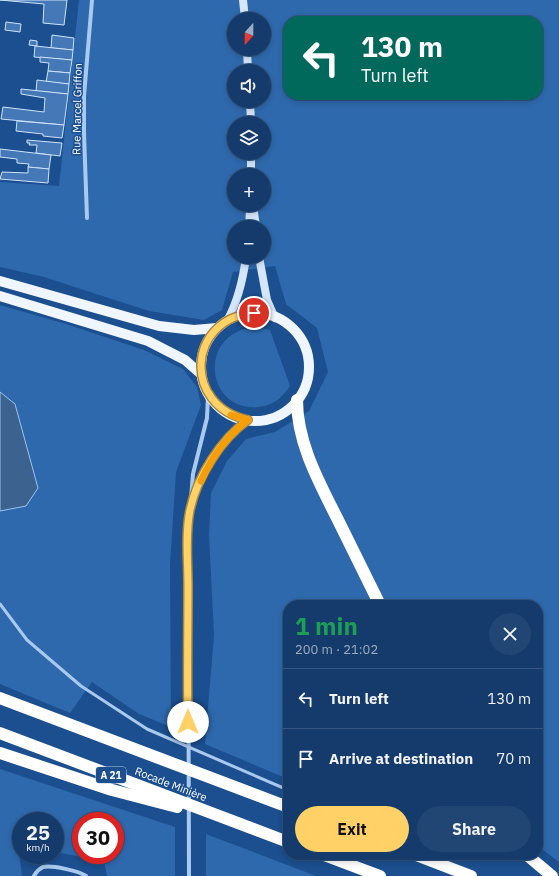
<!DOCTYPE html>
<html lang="en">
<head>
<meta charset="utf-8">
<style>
  :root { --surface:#143b6b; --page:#214673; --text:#f1f3f6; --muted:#9dadc1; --line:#33557e; --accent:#ffd166 }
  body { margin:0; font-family:"IBM Plex Sans",sans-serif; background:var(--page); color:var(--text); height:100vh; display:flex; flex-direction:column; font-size:15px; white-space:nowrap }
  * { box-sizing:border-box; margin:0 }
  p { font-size:13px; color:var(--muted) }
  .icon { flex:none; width:22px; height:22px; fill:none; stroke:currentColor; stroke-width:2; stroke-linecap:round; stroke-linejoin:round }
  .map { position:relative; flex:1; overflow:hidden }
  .side { position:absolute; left:283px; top:600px; width:260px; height:260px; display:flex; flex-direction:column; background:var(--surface); border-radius:16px; box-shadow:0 2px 6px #0003,0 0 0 1px var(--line) }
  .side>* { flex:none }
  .hud { position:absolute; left:283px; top:16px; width:260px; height:84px; border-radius:16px; box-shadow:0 2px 6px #0003,0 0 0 1px var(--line); background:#00695c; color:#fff; overflow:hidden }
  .needle { width:26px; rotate:201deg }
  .fabs { position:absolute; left:227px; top:12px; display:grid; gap:8px }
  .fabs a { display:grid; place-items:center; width:44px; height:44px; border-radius:50%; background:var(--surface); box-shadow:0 2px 6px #0003,0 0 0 1px var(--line); font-size:20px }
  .speed { position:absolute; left:12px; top:812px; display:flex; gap:8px; font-size:20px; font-weight:700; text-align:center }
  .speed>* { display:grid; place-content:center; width:52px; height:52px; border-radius:50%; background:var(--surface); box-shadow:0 2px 6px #0003,0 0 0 1px var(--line); line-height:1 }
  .speed small { font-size:10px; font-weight:400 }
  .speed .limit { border:6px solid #d22; background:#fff; color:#111 }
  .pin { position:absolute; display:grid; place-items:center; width:34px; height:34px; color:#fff; margin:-17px; border:2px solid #fff; border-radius:50%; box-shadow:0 1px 4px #0007 }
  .me { position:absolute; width:44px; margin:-22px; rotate:0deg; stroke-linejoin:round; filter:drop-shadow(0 0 3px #0008) }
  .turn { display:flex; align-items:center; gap:14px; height:84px; padding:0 12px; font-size:18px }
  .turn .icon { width:52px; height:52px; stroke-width:2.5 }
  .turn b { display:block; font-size:28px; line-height:34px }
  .round { display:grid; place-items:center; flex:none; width:42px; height:42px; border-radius:21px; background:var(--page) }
  .summary { display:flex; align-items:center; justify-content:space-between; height:68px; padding:0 12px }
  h1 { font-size:24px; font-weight:800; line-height:30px; color:#1e9e55 }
  .action { display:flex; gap:8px; margin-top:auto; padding:8px 12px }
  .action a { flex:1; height:46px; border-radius:24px; background:var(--accent); color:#111; font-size:16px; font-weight:800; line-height:46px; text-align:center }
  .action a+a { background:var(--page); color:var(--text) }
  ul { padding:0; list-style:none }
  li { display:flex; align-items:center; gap:12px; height:60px; padding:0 12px; border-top:1px solid var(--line) }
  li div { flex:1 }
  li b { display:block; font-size:15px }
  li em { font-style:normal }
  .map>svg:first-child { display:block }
</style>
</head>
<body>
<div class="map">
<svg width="559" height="876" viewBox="0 0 559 876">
  <rect width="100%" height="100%" fill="#1b4f8f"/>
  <!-- green -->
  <g fill="#2e69ad" fill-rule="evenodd">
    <path d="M79 0H559V862L538 846V605H288V779L205 744 214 635 209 535 211 493 227 461 246 439 275 432 309 411 328 372 317 328 286 304 275 266 233 272 222 310 204 320 149 311 44 277 0 267V182L59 186ZM234 19H264V49H234ZM288 21H538V95H288ZM234 71H264V101H234ZM234 123H264V153H234ZM234 175H264V205H234ZM234 227H264V257H234Z"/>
    <path d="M0 305 66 324 144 350 183 369 197 387 201 405 176 472 170 565 171 727 139 714 92 682 70 713 0 684Z"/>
    <path d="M255 327 270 330 290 386C282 398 272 406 258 407 205 412 197 332 255 327Z"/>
    <path d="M0 769 175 827V876H107L104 861 55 852V821H21V845H18L22 876H0ZM81 821H115V855H81Z"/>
    <path d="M206 834 316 876H206Z"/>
  </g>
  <!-- water -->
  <path fill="#3c6290" stroke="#9cc4f0" d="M0 392 15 404 38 488 26 506 0 511Z"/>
  <!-- building -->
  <g fill="#4478b7" stroke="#cfe3fa">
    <path d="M0 0H67L64 25 43 23 44 4Z"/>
    <path d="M6 22 21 24 20 32 5 30Z"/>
    <path d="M52 35 74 38 73 50 51 48Z"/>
    <path d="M30 40 37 41V46L29 45Z"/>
    <path d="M35 46 73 50 72 60 34 57Z"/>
    <path d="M40 57 72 60 70 73 48 71 49 63 40 62Z"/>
    <path d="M48 71 70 73 69 84 46 82Z"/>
    <path d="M37 80 69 84 68 94 36 91Z"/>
    <path d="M21 89 68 94 64 125 1 119 3 107 44 112 45 98 21 94Z"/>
    <path d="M17 121 64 125 62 138 43 136V134L16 131Z"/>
    <path d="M27 140 62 143 60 156 36 153 37 145H29L30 143H27Z"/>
    <path d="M0 149 51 155 49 169 28 167 29 164 17 163V159L0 157Z"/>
    <path d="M28 167 49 169 48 183 0 179 2 172 28 173Z"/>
  </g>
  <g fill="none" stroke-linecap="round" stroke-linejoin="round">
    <!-- service -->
    <path stroke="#a9c9ee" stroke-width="3" d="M0 604 27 640 81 686 147 729 288 790"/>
    <!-- minor -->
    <g stroke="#a9c9ee" stroke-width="4">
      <path d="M87 218 84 133V96L92 0"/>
      <path d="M192 505C204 471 217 442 248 420"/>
      <path d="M34 876C36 872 39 869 43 867 52 865 79 871 86 876"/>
      <path d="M189 876 188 534 193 474 207 418 208 395"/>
    </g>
    <!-- secondary -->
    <g stroke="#d6e6fa" stroke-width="8">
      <path d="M243 0 245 19"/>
      <path d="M247 49 248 71"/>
      <path d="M250 101 251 123"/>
      <path d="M251 153V175"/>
      <path d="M253 205 256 227"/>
      <path d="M249 227 250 210"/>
      <path d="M259 257 267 300 275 318"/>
      <path d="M227 321C238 301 243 280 246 257"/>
    </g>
    <!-- primary -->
    <g stroke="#f0f6ff" stroke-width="10">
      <path d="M0 281 159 326 194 330 217 328"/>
      <path d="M0 296 148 341 185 360 201 374"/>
      <circle cx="255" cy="367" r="54"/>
    </g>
    <!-- motorway -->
    <g stroke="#fff" stroke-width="12">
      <path d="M297 400C297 443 319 482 338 520 352 548 366 577 380 605"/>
      <path d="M0 698 288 807"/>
      <path d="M0 733 288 842"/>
      <path d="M0 753 112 790 177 807"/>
      <path d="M324 855 380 876"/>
      <path d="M416 855 471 876"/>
      <path d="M527 855 552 876"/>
    </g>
  </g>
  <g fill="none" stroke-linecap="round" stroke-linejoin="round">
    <!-- route casing -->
    <g stroke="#a68842" stroke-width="10">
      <path id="route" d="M188 722C187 677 188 631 188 586 188 561 185 534 190 510 197 477 221 439 248 420 182 406 187 318 254 313"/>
    </g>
    <!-- route -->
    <use href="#route" stroke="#ffd166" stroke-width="7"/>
    <!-- slow -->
    <path stroke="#f59e0b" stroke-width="7" d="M201 481C212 457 226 436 248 420L231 415"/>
  </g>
  <g text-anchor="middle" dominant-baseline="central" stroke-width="3" stroke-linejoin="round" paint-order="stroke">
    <!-- shield labels -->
    <rect fill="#1b4f8f" stroke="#bbcadd" stroke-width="1" x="96" y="767" width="30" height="16" rx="3"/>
    <g font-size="10" font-weight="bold" fill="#fff">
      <text x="111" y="775">A 21</text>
    </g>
    <!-- street labels -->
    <g font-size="11" fill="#fff" stroke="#1b4f8f">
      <text transform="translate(77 109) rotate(-89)">Rue Marcel Griffon</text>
      <text transform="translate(171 784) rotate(21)">Rocade Minière</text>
    </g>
  </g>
</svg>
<div class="fabs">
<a><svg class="needle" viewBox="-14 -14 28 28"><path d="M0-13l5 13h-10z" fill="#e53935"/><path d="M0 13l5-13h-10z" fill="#9dadc1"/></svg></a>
<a><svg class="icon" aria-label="sound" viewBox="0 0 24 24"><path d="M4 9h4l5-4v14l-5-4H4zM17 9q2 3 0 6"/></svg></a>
<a><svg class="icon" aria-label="layers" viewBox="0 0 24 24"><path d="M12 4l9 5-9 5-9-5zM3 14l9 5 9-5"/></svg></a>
<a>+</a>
<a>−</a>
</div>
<div class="speed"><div>25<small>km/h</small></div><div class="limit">30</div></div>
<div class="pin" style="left:254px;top:313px;background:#d93025"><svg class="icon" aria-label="arrive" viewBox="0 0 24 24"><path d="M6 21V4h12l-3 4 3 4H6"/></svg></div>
<svg class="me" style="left:188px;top:722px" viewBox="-20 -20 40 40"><circle r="19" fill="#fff"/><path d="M0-13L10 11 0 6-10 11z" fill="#ffd166"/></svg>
<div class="hud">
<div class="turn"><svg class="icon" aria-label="left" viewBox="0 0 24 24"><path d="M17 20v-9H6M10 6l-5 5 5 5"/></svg><div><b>130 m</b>Turn left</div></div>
</div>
<section class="side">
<div class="summary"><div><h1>1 min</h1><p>200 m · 21:02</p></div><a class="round"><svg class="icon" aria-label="close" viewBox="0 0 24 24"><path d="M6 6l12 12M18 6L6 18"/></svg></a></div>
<ul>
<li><svg class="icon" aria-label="left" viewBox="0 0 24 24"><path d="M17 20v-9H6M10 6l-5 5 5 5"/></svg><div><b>Turn left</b></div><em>130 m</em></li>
<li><svg class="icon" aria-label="arrive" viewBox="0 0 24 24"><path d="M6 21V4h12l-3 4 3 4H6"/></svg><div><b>Arrive at destination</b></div><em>70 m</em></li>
</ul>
<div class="action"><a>Exit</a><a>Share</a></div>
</section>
</div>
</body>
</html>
